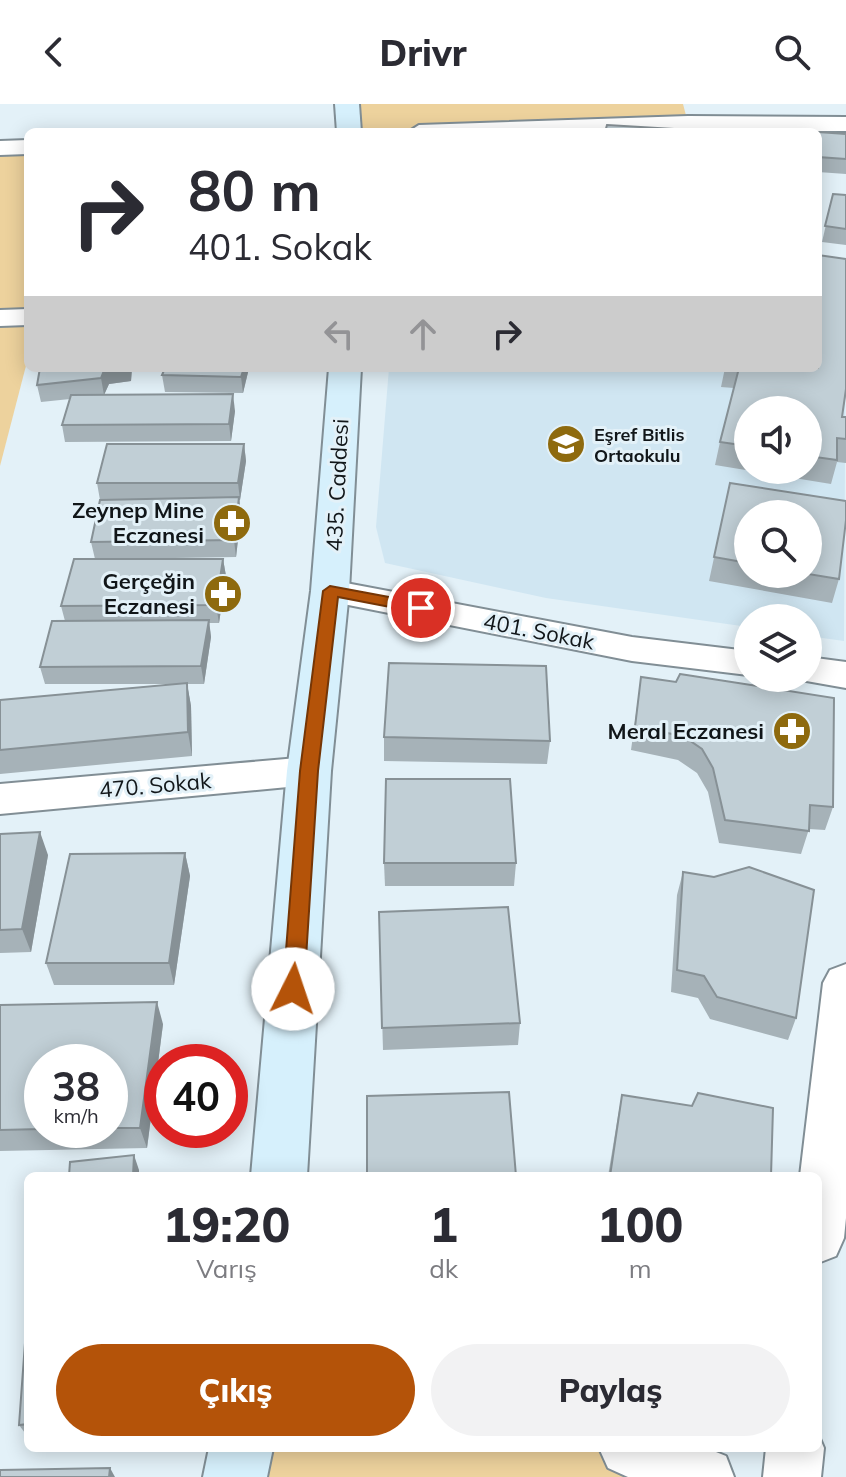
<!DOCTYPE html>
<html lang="tr">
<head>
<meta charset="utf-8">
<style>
  :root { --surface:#fff; --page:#f2f2f3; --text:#2b2b33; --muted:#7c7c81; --accent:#b45309 }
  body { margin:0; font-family:Mulish,sans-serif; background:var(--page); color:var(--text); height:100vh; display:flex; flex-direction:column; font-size:30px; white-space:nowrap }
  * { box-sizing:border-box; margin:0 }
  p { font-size:26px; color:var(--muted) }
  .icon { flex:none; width:44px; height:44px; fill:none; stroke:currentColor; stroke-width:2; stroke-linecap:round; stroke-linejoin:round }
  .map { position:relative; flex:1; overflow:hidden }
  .drawer { position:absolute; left:24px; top:1068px; width:798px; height:280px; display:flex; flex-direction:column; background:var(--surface); border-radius:12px; box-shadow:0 4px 20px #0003 }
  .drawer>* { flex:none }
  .guide { position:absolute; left:24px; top:24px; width:798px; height:244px; border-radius:12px; box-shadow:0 4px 20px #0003; background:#fff; color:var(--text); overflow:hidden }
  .controls { position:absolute; left:734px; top:292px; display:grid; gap:16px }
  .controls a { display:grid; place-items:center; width:88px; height:88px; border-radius:50%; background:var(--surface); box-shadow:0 4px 20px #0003; font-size:40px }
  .speed { position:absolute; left:24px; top:940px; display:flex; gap:16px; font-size:40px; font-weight:700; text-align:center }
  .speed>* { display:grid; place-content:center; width:104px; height:104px; border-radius:50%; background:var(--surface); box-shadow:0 4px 20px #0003; line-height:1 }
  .speed small { font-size:20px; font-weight:400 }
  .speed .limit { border:12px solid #d22; background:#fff; color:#111 }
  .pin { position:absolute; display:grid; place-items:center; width:68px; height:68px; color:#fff; margin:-34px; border:4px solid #fff; border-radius:50%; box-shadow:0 2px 8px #0007 }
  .me { position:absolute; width:88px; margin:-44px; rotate:4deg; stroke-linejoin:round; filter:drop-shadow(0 0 6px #0008) }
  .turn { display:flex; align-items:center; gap:28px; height:168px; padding:0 32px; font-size:36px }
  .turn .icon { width:104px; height:104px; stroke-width:2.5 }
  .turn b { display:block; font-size:56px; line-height:68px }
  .lanes { display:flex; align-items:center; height:76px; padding:0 32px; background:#0003; justify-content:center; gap:40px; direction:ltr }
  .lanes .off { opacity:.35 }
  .eta { display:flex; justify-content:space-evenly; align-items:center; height:136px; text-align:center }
  .eta b { font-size:48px; font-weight:800; line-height:56px }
  .cta { display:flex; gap:16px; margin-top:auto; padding:16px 32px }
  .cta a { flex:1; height:92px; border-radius:48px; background:var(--accent); color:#fff; font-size:32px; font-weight:800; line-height:92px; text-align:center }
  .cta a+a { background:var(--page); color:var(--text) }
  header { display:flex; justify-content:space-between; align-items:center; height:104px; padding:0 32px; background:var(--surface); font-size:36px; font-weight:800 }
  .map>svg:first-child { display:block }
</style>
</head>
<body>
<header><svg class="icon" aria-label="back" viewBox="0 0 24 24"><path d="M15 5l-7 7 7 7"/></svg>Drivr<svg class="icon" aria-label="search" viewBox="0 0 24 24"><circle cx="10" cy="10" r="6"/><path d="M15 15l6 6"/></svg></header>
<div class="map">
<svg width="846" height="1373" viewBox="0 0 846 1373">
  <rect width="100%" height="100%" fill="#e3f1f8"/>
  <!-- built -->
  <path fill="#d0e6f2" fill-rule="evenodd" d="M846 167 844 537 808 532V514H748V523L546 494 385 459 376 423 389 264H818ZM748 306H808V366H748ZM748 410H808V470H748Z"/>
  <!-- green -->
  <g fill="#edd29d">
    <path d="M347 0H683L688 19 349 28Z"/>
    <path d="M28 43V213L0 214V44Z"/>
    <path d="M28 214V254L0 362V216Z"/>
    <path d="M241 1344H628L705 1373H235Z"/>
  </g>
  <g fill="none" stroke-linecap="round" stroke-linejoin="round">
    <!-- street casing -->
    <g stroke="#818e95" stroke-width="4">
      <g id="street">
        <path d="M688 12 846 13V27L408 28 419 21Z"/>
        <path d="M28 36V50L0 51V37Z"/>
        <path d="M28 205V221L0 222V206Z"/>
        <path d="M330 476 632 533 748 547V571L632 557 318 495 313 487 318 479Z"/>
        <path d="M808 553 846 558V584L795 575 808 574Z"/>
        <path d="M309 653 323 657 329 667 323 677 309 681 0 710V680Z"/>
        <path d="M846 860V1114L844 1134 836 1152 818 1159V1072H800L823 879 830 866Z"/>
        <path d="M818 1330 824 1344 821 1373H763L766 1344H818Z"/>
        <path d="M599 1344H706L726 1352 734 1373H628L608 1364Z"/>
      </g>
    </g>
    <!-- secondary casing -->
    <g stroke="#818e95" stroke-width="4">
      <g id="secondary">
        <path d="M335 0H359L361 28H337Z"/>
        <path d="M329 264H361L349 487 331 667 307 1072H251L287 667 311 487Z"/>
        <path d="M209 1344H273L267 1373H203Z"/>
      </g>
    </g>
    <!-- street -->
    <use href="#street" fill="#fff" fill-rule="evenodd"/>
    <!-- secondary -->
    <use href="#secondary" fill="#d6f0fc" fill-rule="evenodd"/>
  </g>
  <!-- wall -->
  <g fill="#a6b2b8" fill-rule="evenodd">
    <path d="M818 28 846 30V70L818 68Z"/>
    <path d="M833 90 846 91V141L822 138Z"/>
    <path d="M846 155V290L842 313H846V359L837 358 831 380 715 361 720 338 734 284 721 283 725 264H818ZM748 306H808V366H748Z"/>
    <path d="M40 264H132L131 277 109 280 104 291 235 307 231 337 65 338 62 321 70 295 41 298 37 281Z"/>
    <path d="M249 264 243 289 165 288 162 271Z"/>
    <path d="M244 340 246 357 240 396H239L241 410 236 453 114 455H223L226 472 219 519H209L211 533 204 580H187L191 602 192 652 0 670V596L173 580H45L40 563 65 517 61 502 95 455 91 438 100 396 97 379Z"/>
    <path d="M730 379 846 397V416L839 475 832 499 709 477ZM748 410H808V470H748Z"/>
    <path d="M641 573 833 703 825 726 809 725 801 750 719 739 708 688 697 669 678 656 631 646Z"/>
    <path d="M384 633 550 637 547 660 384 657Z"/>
    <path d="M0 730 48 751 31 848 0 849Z"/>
    <path d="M185 749 190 772 174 881H54L46 859Z"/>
    <path d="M384 759H516L514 782H385Z"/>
    <path d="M683 768 796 914 788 936 710 915 698 894 671 888 677 791Z"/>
    <path d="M379 808 520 919 518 941 383 946Z"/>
    <path d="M0 901 163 920 147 1044 0 1047ZM42 958H110V1026H42Z"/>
    <path d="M622 991 771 1072H608L618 1012Z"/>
    <path d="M28 1198V1333L19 1321Z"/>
  </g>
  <!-- shaded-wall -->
  <g fill="#879196">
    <path d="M105 264H132L131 277 109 280 104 291 101 274Z"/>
    <path d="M244 264H249L243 289 241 273Z"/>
    <path d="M233 290 235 307 231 337 229 320Z"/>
    <path d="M244 340 246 357 240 396 238 379Z"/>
    <path d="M239 393 241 410 236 453 234 436Z"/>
    <path d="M223 455 226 472 219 519 216 501Z"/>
    <path d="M209 516 211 533 204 580 201 562Z"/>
    <path d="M187 579 191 602 192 652 188 628Z"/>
    <path d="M40 728 48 751 31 848 22 825Z"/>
    <path d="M185 749 190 772 174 881 169 859Z"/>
    <path d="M157 898 163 920 147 1044 140 1024Z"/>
    <path d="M134 1051 139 1066V1072H133Z"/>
    <path d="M110 1364 115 1373H109Z"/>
  </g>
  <!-- building -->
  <g fill="#c1cfd6" stroke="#879196" stroke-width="2">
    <path d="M607 21 690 26V28H605Z"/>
    <path d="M818 28 846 30V55L818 53Z"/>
    <path d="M833 90 846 91V125L825 122Z"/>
    <path d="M818 151 846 155V285L842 313H846V335L837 334V356L808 352V306H748V342L720 338 739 264H818Z"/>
    <path d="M40 264H105L101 274 37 281Z"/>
    <path d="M165 264H244L241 273 162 271Z"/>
    <path d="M233 290 229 320 62 321 71 291Z"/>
    <path d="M107 340H244L238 379H97Z"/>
    <path d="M730 379 846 397V416L839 475 808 470V410H748V459L714 453Z"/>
    <path d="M239 393 234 436 91 438 100 396Z"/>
    <path d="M74 455H223L216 501 61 502Z"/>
    <path d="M209 516 201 562 40 563 52 517Z"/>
    <path d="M389 559 546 562 550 637 384 633Z"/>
    <path d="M680 570 834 594 833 703 810 701 809 727 725 716 713 664 702 645 683 632 635 623 641 573 676 578Z"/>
    <path d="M187 579 188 628 0 646V596Z"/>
    <path d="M386 675H510L516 759H384Z"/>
    <path d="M40 728 22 825 0 826V730Z"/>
    <path d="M185 749 169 859H46L70 750Z"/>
    <path d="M749 763 814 786 796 914 717 893 704 872 677 866 683 768 714 773Z"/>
    <path d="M508 803 520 919 382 924 379 808Z"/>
    <path d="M157 898 140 1024H110V958H42V1025L0 1026V901Z"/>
    <path d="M509 988 516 1072H367V992Z"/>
    <path d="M698 989 773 1004 771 1072H610L622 991 692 1002Z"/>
    <path d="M134 1051 133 1072H69L70 1058Z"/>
    <path d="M28 1198V1320L19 1321Z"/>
    <path d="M110 1364 109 1373H0V1366Z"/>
  </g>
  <!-- route -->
  <path fill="#b45309" stroke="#753606" stroke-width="2" d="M330 482 421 499 429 504 421 509 338 493 318 667 304 885 301 892 293 894 286 892 283 885 300 667 323 487Z"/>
  <!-- icons -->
  <defs>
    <g id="school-disc" transform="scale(2)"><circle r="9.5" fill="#8e6a0e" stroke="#e3f1f8"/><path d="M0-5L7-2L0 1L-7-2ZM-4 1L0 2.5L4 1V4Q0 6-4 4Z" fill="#fff"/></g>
    <g id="pharmacy-disc" transform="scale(2)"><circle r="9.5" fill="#8e6a0e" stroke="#e3f1f8"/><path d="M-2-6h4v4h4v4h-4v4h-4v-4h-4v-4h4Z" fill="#fff"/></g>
  </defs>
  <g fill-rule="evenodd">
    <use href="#school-disc" x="566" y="340"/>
    <use href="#pharmacy-disc" x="232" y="419"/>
    <use href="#pharmacy-disc" x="223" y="490"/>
    <use href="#pharmacy-disc" x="792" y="627"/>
  </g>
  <g text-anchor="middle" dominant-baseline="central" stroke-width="6" stroke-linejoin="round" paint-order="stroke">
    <!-- far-poi labels -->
    <g font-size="18" font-weight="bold" fill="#111619" stroke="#e3f1f8" text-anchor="start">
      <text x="594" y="330">Eşref Bitlis<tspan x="594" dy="21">Ortaokulu</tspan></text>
    </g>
    <!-- street labels -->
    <g font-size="22" fill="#111619" stroke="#e3f1f8">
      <text transform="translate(337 381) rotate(-87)">435. Caddesi</text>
      <text transform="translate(539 527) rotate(11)">401. Sokak</text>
      <text transform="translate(155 681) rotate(-5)">470. Sokak</text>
    </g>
    <!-- poi labels -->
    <g font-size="22" font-weight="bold" fill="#111619" stroke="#e3f1f8" text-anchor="end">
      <text x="204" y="406">Zeynep Mine<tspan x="204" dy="25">Eczanesi</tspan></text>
      <text x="195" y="477">Gerçeğin<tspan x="195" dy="25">Eczanesi</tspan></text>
      <text x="764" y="627">Meral Eczanesi</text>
    </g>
  </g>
</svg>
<div class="controls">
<a><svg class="icon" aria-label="sound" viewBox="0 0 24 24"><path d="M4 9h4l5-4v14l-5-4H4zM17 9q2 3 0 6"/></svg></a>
<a><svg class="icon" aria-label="search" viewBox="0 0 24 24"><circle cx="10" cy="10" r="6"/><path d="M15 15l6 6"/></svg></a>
<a><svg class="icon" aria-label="layers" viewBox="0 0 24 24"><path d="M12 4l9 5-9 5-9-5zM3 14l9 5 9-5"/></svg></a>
</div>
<div class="speed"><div>38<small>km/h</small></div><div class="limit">40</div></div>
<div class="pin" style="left:421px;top:504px;background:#d93025"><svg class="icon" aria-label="arrive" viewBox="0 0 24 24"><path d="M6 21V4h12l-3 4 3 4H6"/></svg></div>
<svg class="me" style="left:293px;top:885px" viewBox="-20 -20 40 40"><circle r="19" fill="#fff"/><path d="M0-13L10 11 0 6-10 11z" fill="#b45309"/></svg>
<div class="guide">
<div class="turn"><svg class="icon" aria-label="right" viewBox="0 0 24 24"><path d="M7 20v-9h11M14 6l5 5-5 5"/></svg><div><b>80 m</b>401. Sokak</div></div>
<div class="lanes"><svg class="icon off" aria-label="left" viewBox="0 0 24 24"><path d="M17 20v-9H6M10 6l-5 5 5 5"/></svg><svg class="icon off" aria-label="ahead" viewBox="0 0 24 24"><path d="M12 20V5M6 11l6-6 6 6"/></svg><svg class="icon" aria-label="right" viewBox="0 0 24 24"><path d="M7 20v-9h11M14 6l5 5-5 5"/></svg></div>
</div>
<section class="drawer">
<div class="eta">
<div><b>19:20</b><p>Varış</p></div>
<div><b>1</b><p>dk</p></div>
<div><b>100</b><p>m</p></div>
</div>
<div class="cta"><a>Çıkış</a><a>Paylaş</a></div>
</section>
</div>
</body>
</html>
